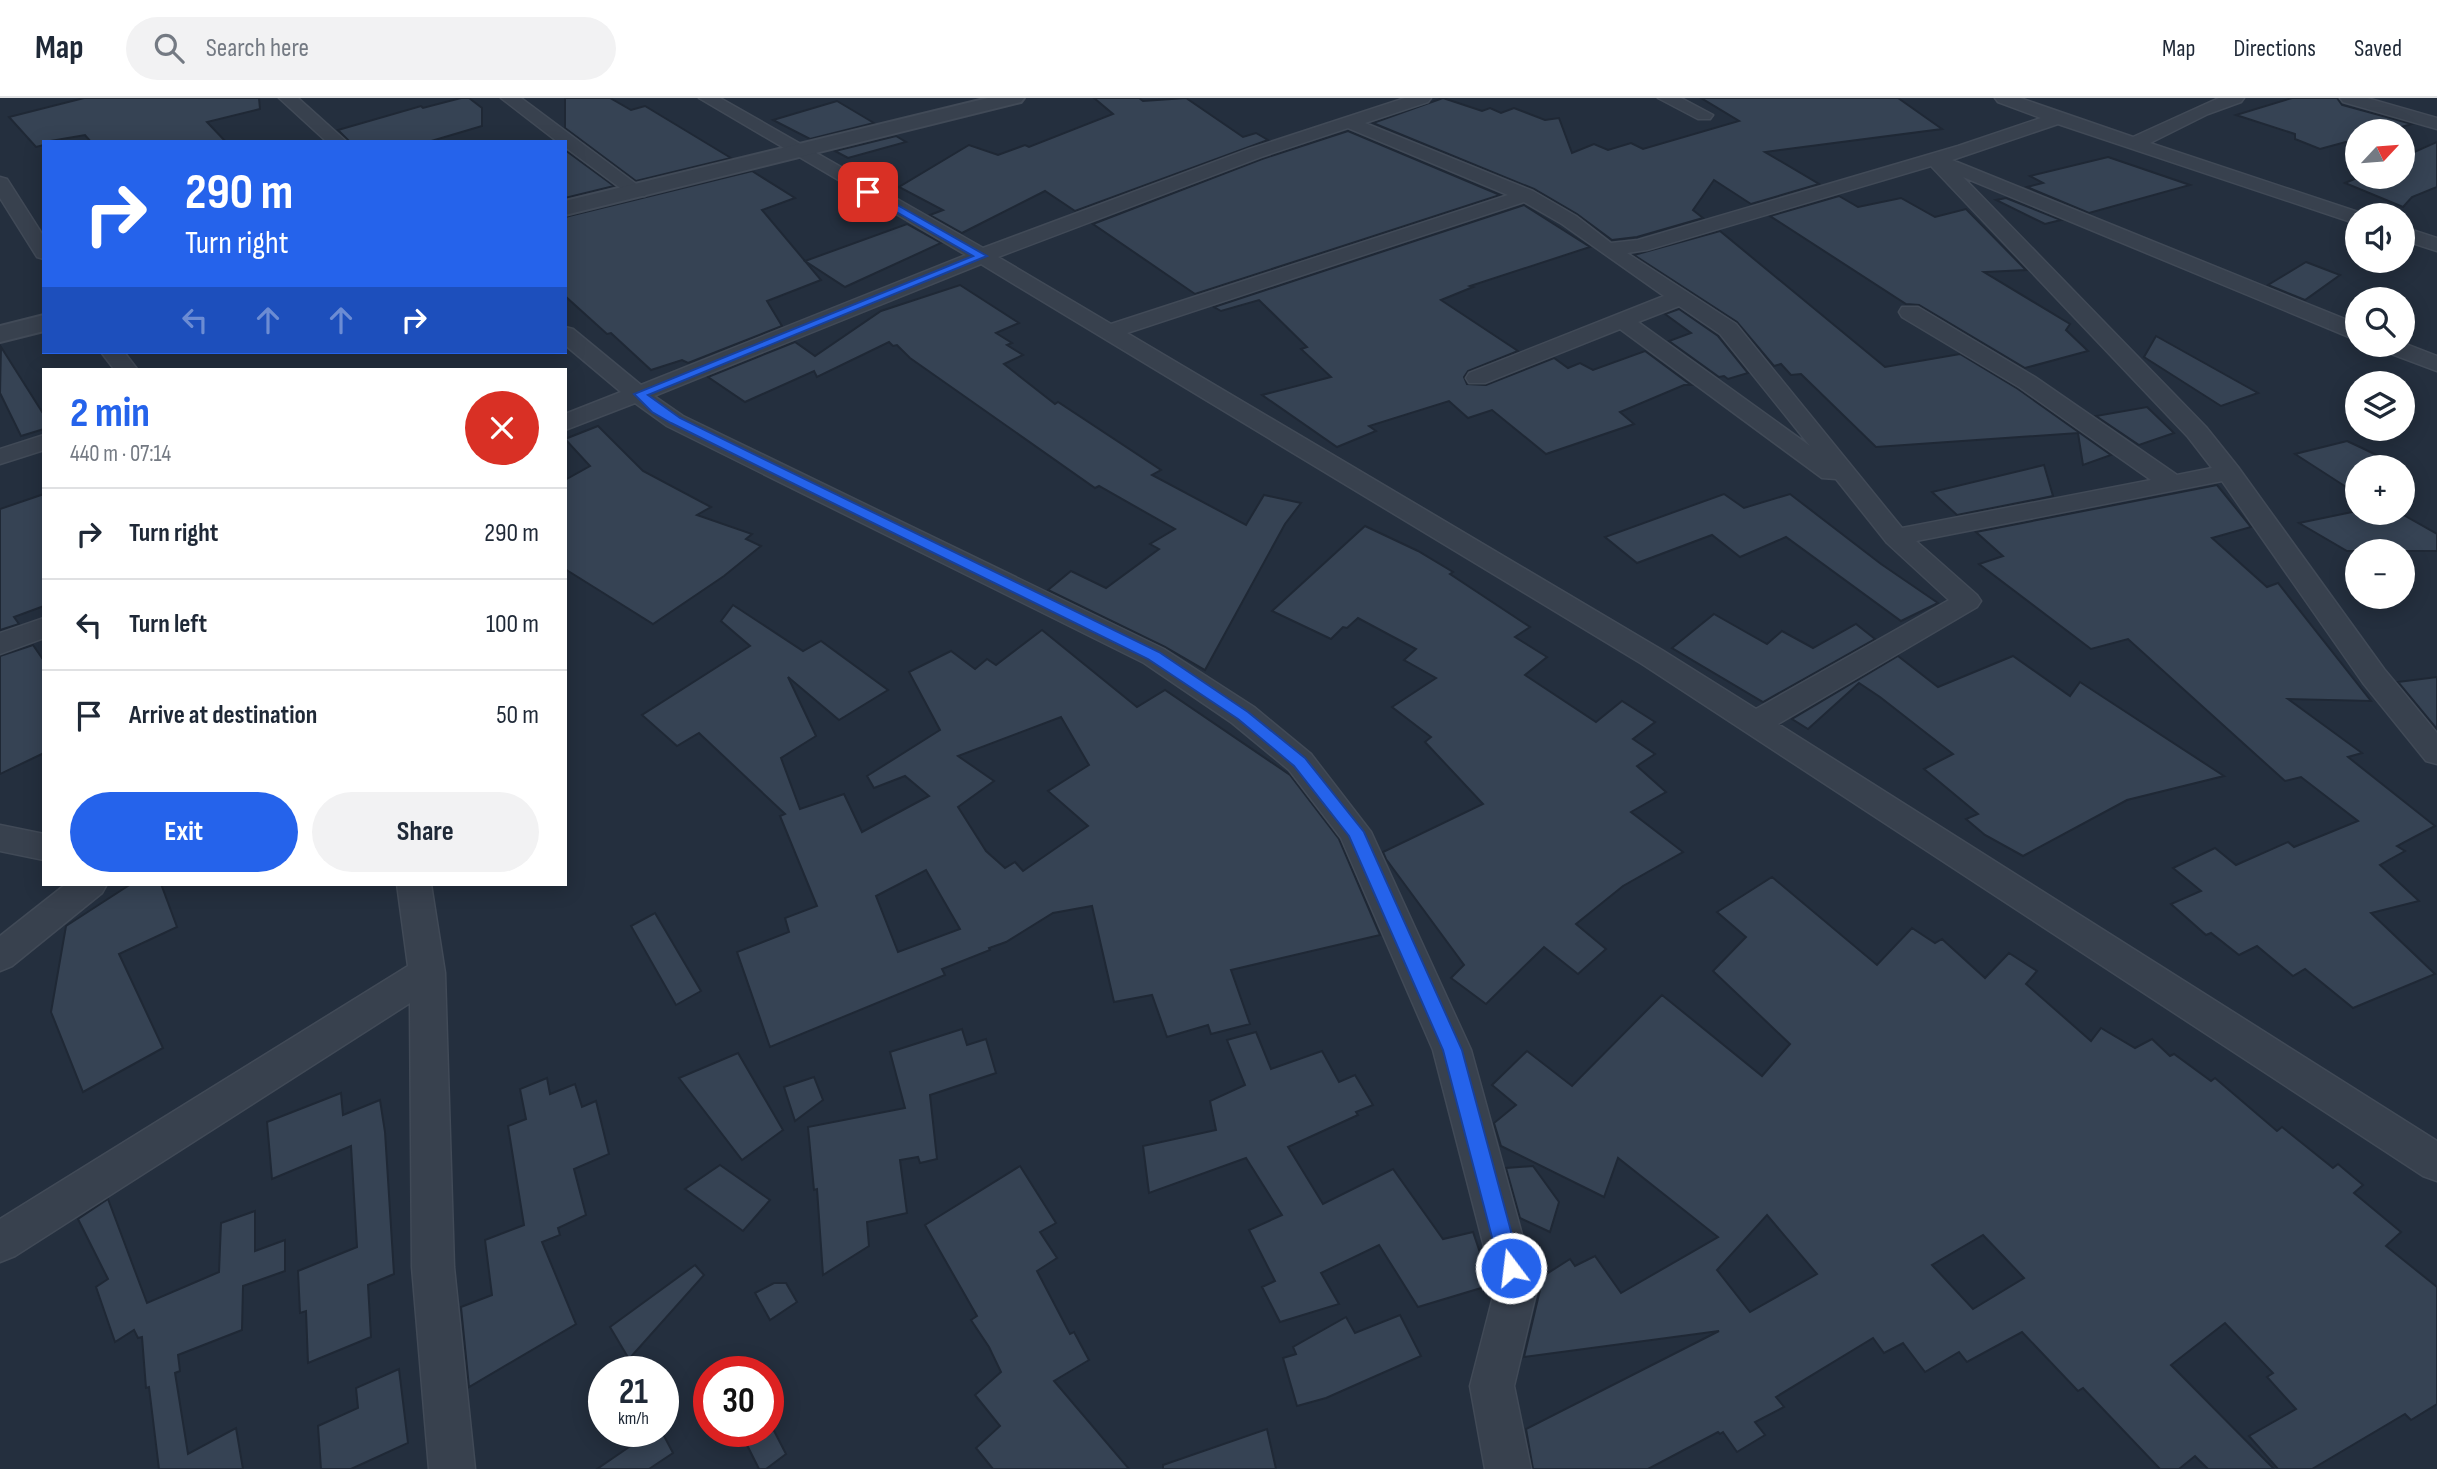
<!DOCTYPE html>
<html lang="en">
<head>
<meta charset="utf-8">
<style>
  :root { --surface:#fff; --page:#f2f2f3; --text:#1f2937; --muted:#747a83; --line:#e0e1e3; --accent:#2563eb }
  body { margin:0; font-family:"Sofia Sans Condensed",sans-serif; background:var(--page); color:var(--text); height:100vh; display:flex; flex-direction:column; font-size:26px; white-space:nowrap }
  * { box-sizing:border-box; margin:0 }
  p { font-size:23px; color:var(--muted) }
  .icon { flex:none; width:38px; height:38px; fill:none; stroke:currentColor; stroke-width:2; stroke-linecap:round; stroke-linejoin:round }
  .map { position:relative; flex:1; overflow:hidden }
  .panel { position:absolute; left:42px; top:270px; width:525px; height:518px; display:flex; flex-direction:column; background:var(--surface); border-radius:0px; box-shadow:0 4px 18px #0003 }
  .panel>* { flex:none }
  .hud { position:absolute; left:42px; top:42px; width:525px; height:214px; border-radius:0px; box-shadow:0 4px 18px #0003; background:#2563eb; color:#fff; overflow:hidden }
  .needle { width:46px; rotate:64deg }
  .controls { position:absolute; left:2345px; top:21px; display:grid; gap:14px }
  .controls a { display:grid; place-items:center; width:70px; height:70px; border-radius:50%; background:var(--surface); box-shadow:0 4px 18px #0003; font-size:35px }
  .speed { position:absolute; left:588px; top:1258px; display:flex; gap:14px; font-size:35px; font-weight:700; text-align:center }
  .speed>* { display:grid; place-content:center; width:91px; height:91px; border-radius:50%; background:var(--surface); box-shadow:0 4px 18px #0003; line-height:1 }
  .speed small { font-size:18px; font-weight:400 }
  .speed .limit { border:10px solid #d22; background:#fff; color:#111 }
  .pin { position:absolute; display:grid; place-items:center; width:60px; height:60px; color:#fff; margin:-30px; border-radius:14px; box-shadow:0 4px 10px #0006 }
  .me { position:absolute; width:77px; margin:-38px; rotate:345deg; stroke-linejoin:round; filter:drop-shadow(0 0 5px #0008) }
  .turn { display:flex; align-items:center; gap:24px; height:147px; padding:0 28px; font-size:32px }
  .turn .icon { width:91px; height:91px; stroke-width:2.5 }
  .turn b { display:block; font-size:49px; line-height:60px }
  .lanes { display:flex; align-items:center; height:66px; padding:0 28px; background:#0003; justify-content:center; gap:35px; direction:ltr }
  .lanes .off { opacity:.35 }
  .round { display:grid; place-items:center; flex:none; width:74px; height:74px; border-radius:37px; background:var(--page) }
  .overview { display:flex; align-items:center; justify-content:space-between; height:119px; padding:0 28px }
  h1 { font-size:42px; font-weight:700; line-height:52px; color:var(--accent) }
  .button { display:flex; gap:14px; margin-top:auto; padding:14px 28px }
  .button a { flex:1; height:80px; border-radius:42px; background:var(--accent); color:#fff; font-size:28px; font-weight:700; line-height:80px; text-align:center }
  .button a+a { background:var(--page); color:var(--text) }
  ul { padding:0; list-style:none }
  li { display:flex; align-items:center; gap:21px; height:91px; padding:0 28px; border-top:2px solid var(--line) }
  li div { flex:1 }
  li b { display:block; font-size:26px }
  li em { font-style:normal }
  header { display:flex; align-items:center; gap:42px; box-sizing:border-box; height:98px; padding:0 35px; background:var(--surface); border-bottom:2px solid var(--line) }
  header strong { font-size:33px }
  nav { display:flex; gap:38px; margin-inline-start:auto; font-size:24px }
  .search { width:490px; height:63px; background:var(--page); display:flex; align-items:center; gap:18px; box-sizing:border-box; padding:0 24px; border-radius:38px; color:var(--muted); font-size:26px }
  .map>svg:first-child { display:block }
</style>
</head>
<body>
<header>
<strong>Map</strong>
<div class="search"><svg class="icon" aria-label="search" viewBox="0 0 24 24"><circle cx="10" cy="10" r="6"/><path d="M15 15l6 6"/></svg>Search here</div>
<nav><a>Map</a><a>Directions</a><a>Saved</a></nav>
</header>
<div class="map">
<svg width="2437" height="1371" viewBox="0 0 2437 1371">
  <rect width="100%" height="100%" fill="#242f3e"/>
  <!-- building -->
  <g fill="#364354" stroke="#1f2835" stroke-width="2" fill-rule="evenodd">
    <path d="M84 0H259L260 11 207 24 226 44H91L85 37 44 44V47L36 49 9 19Z"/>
    <path d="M461 0H469L482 10V28L428 44H350L338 32 421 8 423 10Z"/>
    <path d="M565 0H610L631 12 645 8 731 60 636 83 565 30Z"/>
    <path d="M1094 0H1139L1143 3 1186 0 1243 39 1256 35 1268 42 1075 113 1045 93 962 135 930 117 943 112 899 89 969 47 998 57 1025 47 1029 49 1113 16Z"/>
    <path d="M1443 0 1482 13 1490 10 1501 15 1514 10 1545 22 1559 20 1572 55 1594 46 1608 52 1631 45 1643 51 1739 23 1701 0H1898L1942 31 1765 54 1819 86 1751 106 1714 82 1693 112 1703 120 1637 139 1612 142 1577 116 1534 91 1373 25Z"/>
    <path d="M2292 0H2337L2342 7 2412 26 2387 33H2357V41L2320 51 2295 41V36L2236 17Z"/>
    <path d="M837 3 874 25 810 41 773 22Z"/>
    <path d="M1348 33 1500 97 1195 196 1093 126 1262 61Z"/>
    <path d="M896 38 906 44 848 60 835 53Z"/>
    <path d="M2437 44V89L2412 99 2403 109 2345 85 2359 79H2403V59Z"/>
    <path d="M565 52 614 88 565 100Z"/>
    <path d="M2108 59 2190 87 2089 115 2027 89 2043 85 2030 78Z"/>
    <path d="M752 73 795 100 762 112 821 182 767 203 782 228 688 265 682 262 651 272 611 235 607 236 565 198V119Z"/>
    <path d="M1839 98 1858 109 1901 100 1935 119 1966 111 2026 172 1984 174 2070 226 2066 232 2088 253 2025 270 1919 207 1906 206 1770 118Z"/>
    <path d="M2006 100 2061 122 2045 126 1996 102Z"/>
    <path d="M1524 107 1590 149 1470 188 1473 189 1441 202 1518 253 1468 273 1464 279 1467 286 1486 287 1554 260 1568 270 1580 265 1593 272 1645 253 1691 287H1684L1620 314 1634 326 1546 356 1492 312 1468 320 1449 303 1369 328 1376 333 1337 349 1262 297 1331 279 1301 251 1307 249 1259 202 1221 213 1214 209Z"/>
    <path d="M907 126 941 145 845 189 805 163Z"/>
    <path d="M1720 133 1885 269 1960 256 2018 291 2111 357 2083 367 2078 335 1876 349 1801 276 1791 277 1781 266 1774 268 1737 224 1634 157Z"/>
    <path d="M2306 164 2340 177 2305 202 2268 187Z"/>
    <path d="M960 187 1019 225 996 235 1012 245 1007 247 1023 257 1004 266 1055 306 1058 304 1161 372 1152 377 1246 427 1264 397 1301 405 1285 426 1205 572 1165 549 1048 492 1071 473 1106 490 1159 451 1150 446 1175 431 1099 388 1095 390 910 260 897 247 893 248 889 244 817 279 814 273 745 304 708 279 795 244 815 258 881 213Z"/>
    <path d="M1679 211 1718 238 1748 275 1728 281 1724 278 1719 279 1669 243 1691 235 1665 216Z"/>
    <path d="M2156 238 2258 295 2221 308 2144 259Z"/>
    <path d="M1 249 44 317V331L21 338 0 295Z"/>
    <path d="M2147 309 2174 335 2139 347 2096 318Z"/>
    <path d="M598 328 643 373 711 409 697 417 752 436 746 441 761 448 724 478 653 526 565 471V382L590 368 565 341Z"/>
    <path d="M2347 343 2362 350 2401 369H2357V396L2295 356Z"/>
    <path d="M2044 367 2053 398 1957 417 1932 394Z"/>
    <path d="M2217 387 2251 429 2212 440 2267 489 2278 485 2371 603 2288 601 2362 655 2348 659 2435 728 2397 748 2405 753 2380 767 2419 803 2371 815 2435 876 2353 910 2305 871 2293 878 2257 848 2239 857 2211 835 2206 837 2171 806 2201 793 2173 770 2215 750 2236 767 2288 744 2294 749 2358 723 2301 679 2285 683 2128 541 2091 551 1979 466 2003 458 1976 434Z"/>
    <path d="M44 396V508L14 519 19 526 0 532V411Z"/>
    <path d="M1724 396 1744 410 1790 396 1881 466 1938 505 1901 523 1786 439 1740 459 1712 437 1637 465 1605 439Z"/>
    <path d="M2357 413 2400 415 2437 436V453H2347L2299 425Z"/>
    <path d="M1365 428 1418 453 1453 474 1450 476 1530 529 1515 539 1547 559 1525 577 1596 624 1622 603 1655 624 1633 641 1655 656 1637 668 1666 694 1631 714 1683 754 1623 788 1576 826 1606 851 1578 876 1544 849 1486 906 1451 880 1464 867 1386 761 1383 754 1483 706 1425 644 1431 639 1392 609 1436 580 1404 562 1416 551 1358 520 1347 530 1343 529 1331 541 1272 513Z"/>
    <path d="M733 507 803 553 821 543 888 592 839 622 788 579 816 638 781 660 800 711 844 696 862 734 929 698 905 678 874 690 867 678 940 632 909 574 951 553 975 571 987 561 996 567 1042 532 1137 609 1165 592 1290 677 1339 741 1380 837 1231 872 1250 926 1211 936 1208 927 1167 939 1152 897 1114 904 1092 808 1053 815 1006 844 989 850 990 852 942 871 945 877 770 949 737 854 789 834 785 820 817 808 780 718 785 716 699 635 677 648 642 617 750 548 721 523ZM1061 619 1089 667 1048 693 1088 728 1023 773 1015 764 1005 770 986 753 958 709 994 683 958 658ZM926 772 960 831 898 854 876 798Z"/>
    <path d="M1714 516 1767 546 1782 533 1813 550 1856 526 1875 541 1763 604 1672 550Z"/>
    <path d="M33 547 44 563V655L0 676V558Z"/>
    <path d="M1898 558 1938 589 2013 558 2070 598 2080 584 2224 678 2127 702 2023 758 1985 737 1966 721 1978 716 1924 671 1953 656 1880 599 1859 585 1808 631 1792 621Z"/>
    <path d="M2437 579V631L2398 584Z"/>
    <path d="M1772 779 1877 867 1912 830 1935 845 1942 841 1985 880 2009 855 2037 873 2026 886 2091 943 2101 930 2135 950 2152 941 2170 958 2174 956 2211 983 2215 980 2277 1033 2282 1029 2333 1070 2338 1066 2363 1087 2354 1095 2401 1134 2386 1148 2437 1189V1306L2411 1322 2405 1316 2312 1371H2278L2249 1338 2296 1311 2267 1279 2273 1275 2225 1225 2171 1267 2274 1371H2208L2195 1358 2179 1371H2160L2083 1290 2078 1293 2022 1234 1967 1264 1959 1254 1925 1274 1903 1245 1884 1255 1873 1240 1776 1299 1784 1309 1755 1324 1765 1337 1737 1354 1723 1334 1720 1336 1718 1334 1648 1371H1533L1526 1331 1719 1233 1524 1259 1540 1192 1537 1182 1570 1161 1575 1168 1595 1158 1621 1195 1718 1139 1618 1060 1604 1099 1501 1048 1494 1025 1516 1007 1492 987 1527 953 1572 988 1662 897 1762 978 1790 946 1713 873 1746 839 1717 814ZM1767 1117 1817 1176 1750 1214 1717 1172ZM1983 1137 2024 1180 1973 1211 1932 1167Z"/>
    <path d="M131 786H161L177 829 119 856 163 950 83 994 51 914 66 828Z"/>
    <path d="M655 815 701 893 676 907 631 828Z"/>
    <path d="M962 931 967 947 986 941 996 975 930 997 937 1061 920 1065 918 1059 900 1062 907 1115 867 1124 869 1148 823 1177 817 1091 814 1092 808 1029 905 1010 890 954Z"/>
    <path d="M1256 934 1271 971 1322 953 1339 984 1355 977 1373 1007 1356 1014 1358 1017 1288 1049 1323 1106 1393 1071 1443 1141 1473 1134 1491 1187 1418 1209 1379 1147 1321 1175 1339 1206 1280 1224 1262 1189 1275 1183 1249 1132 1282 1117 1246 1060 1149 1095 1143 1048 1216 1032 1210 1003 1245 987 1227 942Z"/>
    <path d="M738 955 783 1032 742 1062 679 980Z"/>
    <path d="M814 979 823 1002 795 1023 784 989Z"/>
    <path d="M547 980 550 996 575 986 582 1009 596 1003 609 1056 574 1071 586 1117 558 1130 560 1137 542 1144 576 1226 469 1289 461 1209 492 1197 485 1142 524 1127 508 1028 526 1021 520 991Z"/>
    <path d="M341 995 343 1017 380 1002 385 1034 394 1176 368 1187 371 1239 308 1265 306 1213 300 1215 298 1173 357 1149 351 1048 272 1081 267 1024Z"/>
    <path d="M720 1067 770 1102 743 1133 685 1091Z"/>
    <path d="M1020 1068 1056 1125 1040 1134 1057 1160 1037 1173 1070 1236 1074 1234 1089 1262 1054 1283 1129 1371H993L976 1350 1000 1328 975 1297 1001 1274 989 1249 971 1222 977 1218 925 1127Z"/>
    <path d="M1533 1068 1559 1104 1550 1134 1520 1120 1506 1070Z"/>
    <path d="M108 1101 147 1205 219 1174 221 1125 255 1113V1153L285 1142V1173L243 1188 242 1232 178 1257 180 1273 175 1275 188 1356 236 1330 243 1371H159L149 1289 146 1290 142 1239 138 1240 134 1232 115 1244 96 1189 108 1181 78 1121Z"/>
    <path d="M695 1167 704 1177 629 1261 610 1229Z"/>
    <path d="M774 1185H786L797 1204 770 1222 755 1195Z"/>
    <path d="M1400 1217 1421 1258 1326 1300 1297 1308 1283 1260 1296 1256 1293 1249 1346 1219 1355 1235Z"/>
    <path d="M399 1271 408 1345 351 1371H321L318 1328 358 1310 356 1290Z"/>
    <path d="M770 1325 786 1356 766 1371H759L745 1343 759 1334H768Z"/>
    <path d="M1267 1331 1276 1371H1163V1367Z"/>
    <path d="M625 1334H662L673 1355 649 1371H597L632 1347Z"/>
  </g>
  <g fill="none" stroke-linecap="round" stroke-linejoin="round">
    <!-- minor casing -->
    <g stroke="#414a57" stroke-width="3">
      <g id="minor">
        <path d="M279 0H298L347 44H327Z"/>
        <path d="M501 0H521L647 94 645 98H631L565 49V44H558Z"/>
        <path d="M699 0H720L983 150 1249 51 1405 0H1431L1428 4 1365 25 1533 93 1576 118 1611 145 1638 142 1958 48 2041 20 1998 4 1995 0H2020L2133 39 2219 0H2244L2241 4 2208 16 2150 45 2364 116 2357 117V126L2058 26 1952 62 2357 226V241L2349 239 1963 79 2206 329 2238 369 2384 571 2437 635V666L2426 663 2363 585 2222 383 1916 443 1977 497 1981 503 1977 509 1778 626 2437 1043V1083L2423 1078 1642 566 981 166 654 298 683 318 1164 551 1254 609 1311 656 1371 734 1471 952 1537 1191 1514 1288 1531 1371H1485L1470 1288 1495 1191 1433 952 1341 740 1289 672 1232 625 1144 565 667 328 635 305 565 332V316L621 294 565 247V229L573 231 641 287 966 157ZM1348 30 1508 97 1111 226 998 159 1261 59ZM1931 68 2188 339 2212 370 2177 377 2035 279 1918 209H1902L1899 214 1902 219 2019 289 2151 382 1902 430 1736 226 1627 155 1647 152ZM1524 104 1562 126 1664 198 1469 275 1466 280 1469 285H1485L1620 231 1822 380 1836 381 1887 445 1949 502 1756 611 1662 552 1127 235ZM1679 208 1720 236 1810 348 1638 224Z"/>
        <path d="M1658 0H1681L1713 17 1710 21H1698Z"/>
        <path d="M2340 0H2367L2437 20V31L2343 4Z"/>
        <path d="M0 79 7 81 44 139V161L37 159 0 100Z"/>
        <path d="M2403 129 2437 140V153L2403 142Z"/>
        <path d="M2403 245 2437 258V273L2381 252 2378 247H2403Z"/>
        <path d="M101 254H124L137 271H114Z"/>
        <path d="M44 337V352L0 366V351Z"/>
        <path d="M44 520V540L0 556V535Z"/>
        <path d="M0 727 44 736V762L0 753Z"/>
        <path d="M66 786H107L102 795 12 868 0 873V838Z"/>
        <path d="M397 786H431L445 875 454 1169 475 1371H429L412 1169 410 905 15 1158 0 1164V1121L408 868Z"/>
      </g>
    </g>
    <!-- tertiary casing -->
    <g stroke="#414a57" stroke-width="4">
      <g id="tertiary">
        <path d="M988 0H1024L1021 4 565 117V103Z"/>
        <path d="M44 217V233L0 244V228Z"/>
      </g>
    </g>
    <!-- minor -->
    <use href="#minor" fill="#38414e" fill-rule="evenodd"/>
    <!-- tertiary -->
    <use href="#tertiary" fill="#38414e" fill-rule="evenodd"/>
  </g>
  <!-- route -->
  <path fill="#2563eb" stroke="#184099" stroke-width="2" d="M865 92H871L987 158 648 297 680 320 1159 554 1248 614 1305 660 1364 734 1462 952 1521 1170 1518 1177 1511 1180 1503 1177 1500 1170 1443 952 1349 738 1294 668 1238 621 1148 561 671 325 652 314 634 296 973 158 865 96Z"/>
</svg>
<div class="controls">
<a><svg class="needle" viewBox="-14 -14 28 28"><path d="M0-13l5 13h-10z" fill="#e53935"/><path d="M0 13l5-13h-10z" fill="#747a83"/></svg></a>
<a><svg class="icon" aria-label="sound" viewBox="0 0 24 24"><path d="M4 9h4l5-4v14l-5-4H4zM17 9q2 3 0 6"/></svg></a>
<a><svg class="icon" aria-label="search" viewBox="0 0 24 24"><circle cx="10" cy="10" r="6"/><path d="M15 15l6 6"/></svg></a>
<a><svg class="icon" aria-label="layers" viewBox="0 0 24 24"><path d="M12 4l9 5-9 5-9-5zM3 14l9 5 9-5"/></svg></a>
<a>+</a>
<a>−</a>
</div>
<div class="speed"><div>21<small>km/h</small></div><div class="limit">30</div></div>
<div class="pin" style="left:868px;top:94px;background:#d93025"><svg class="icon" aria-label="arrive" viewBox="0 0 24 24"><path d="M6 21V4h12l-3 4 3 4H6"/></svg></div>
<svg class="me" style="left:1511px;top:1170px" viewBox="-20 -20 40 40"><circle r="17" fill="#2563eb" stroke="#fff" stroke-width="3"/><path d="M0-11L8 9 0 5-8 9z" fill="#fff"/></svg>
<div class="hud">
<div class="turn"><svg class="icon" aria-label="right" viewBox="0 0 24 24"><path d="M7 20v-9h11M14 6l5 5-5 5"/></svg><div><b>290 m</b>Turn right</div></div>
<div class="lanes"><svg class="icon off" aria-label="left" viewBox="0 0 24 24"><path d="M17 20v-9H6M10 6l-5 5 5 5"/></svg><svg class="icon off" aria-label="ahead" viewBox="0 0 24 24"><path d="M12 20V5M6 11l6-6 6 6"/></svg><svg class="icon off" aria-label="ahead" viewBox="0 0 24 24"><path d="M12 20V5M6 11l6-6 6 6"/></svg><svg class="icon" aria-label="right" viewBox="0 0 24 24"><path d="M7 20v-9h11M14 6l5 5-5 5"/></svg></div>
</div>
<section class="panel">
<div class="overview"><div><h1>2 min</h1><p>440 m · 07:14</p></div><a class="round" style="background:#d93025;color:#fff"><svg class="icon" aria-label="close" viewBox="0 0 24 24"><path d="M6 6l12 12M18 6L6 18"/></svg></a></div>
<ul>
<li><svg class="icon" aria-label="right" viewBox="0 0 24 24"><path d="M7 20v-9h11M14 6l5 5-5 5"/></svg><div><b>Turn right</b></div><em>290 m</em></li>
<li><svg class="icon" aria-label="left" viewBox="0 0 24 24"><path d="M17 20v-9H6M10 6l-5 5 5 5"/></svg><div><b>Turn left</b></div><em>100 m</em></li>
<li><svg class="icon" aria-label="arrive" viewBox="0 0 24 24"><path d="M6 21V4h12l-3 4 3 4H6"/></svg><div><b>Arrive at destination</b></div><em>50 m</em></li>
</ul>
<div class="button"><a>Exit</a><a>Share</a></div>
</section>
</div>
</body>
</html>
